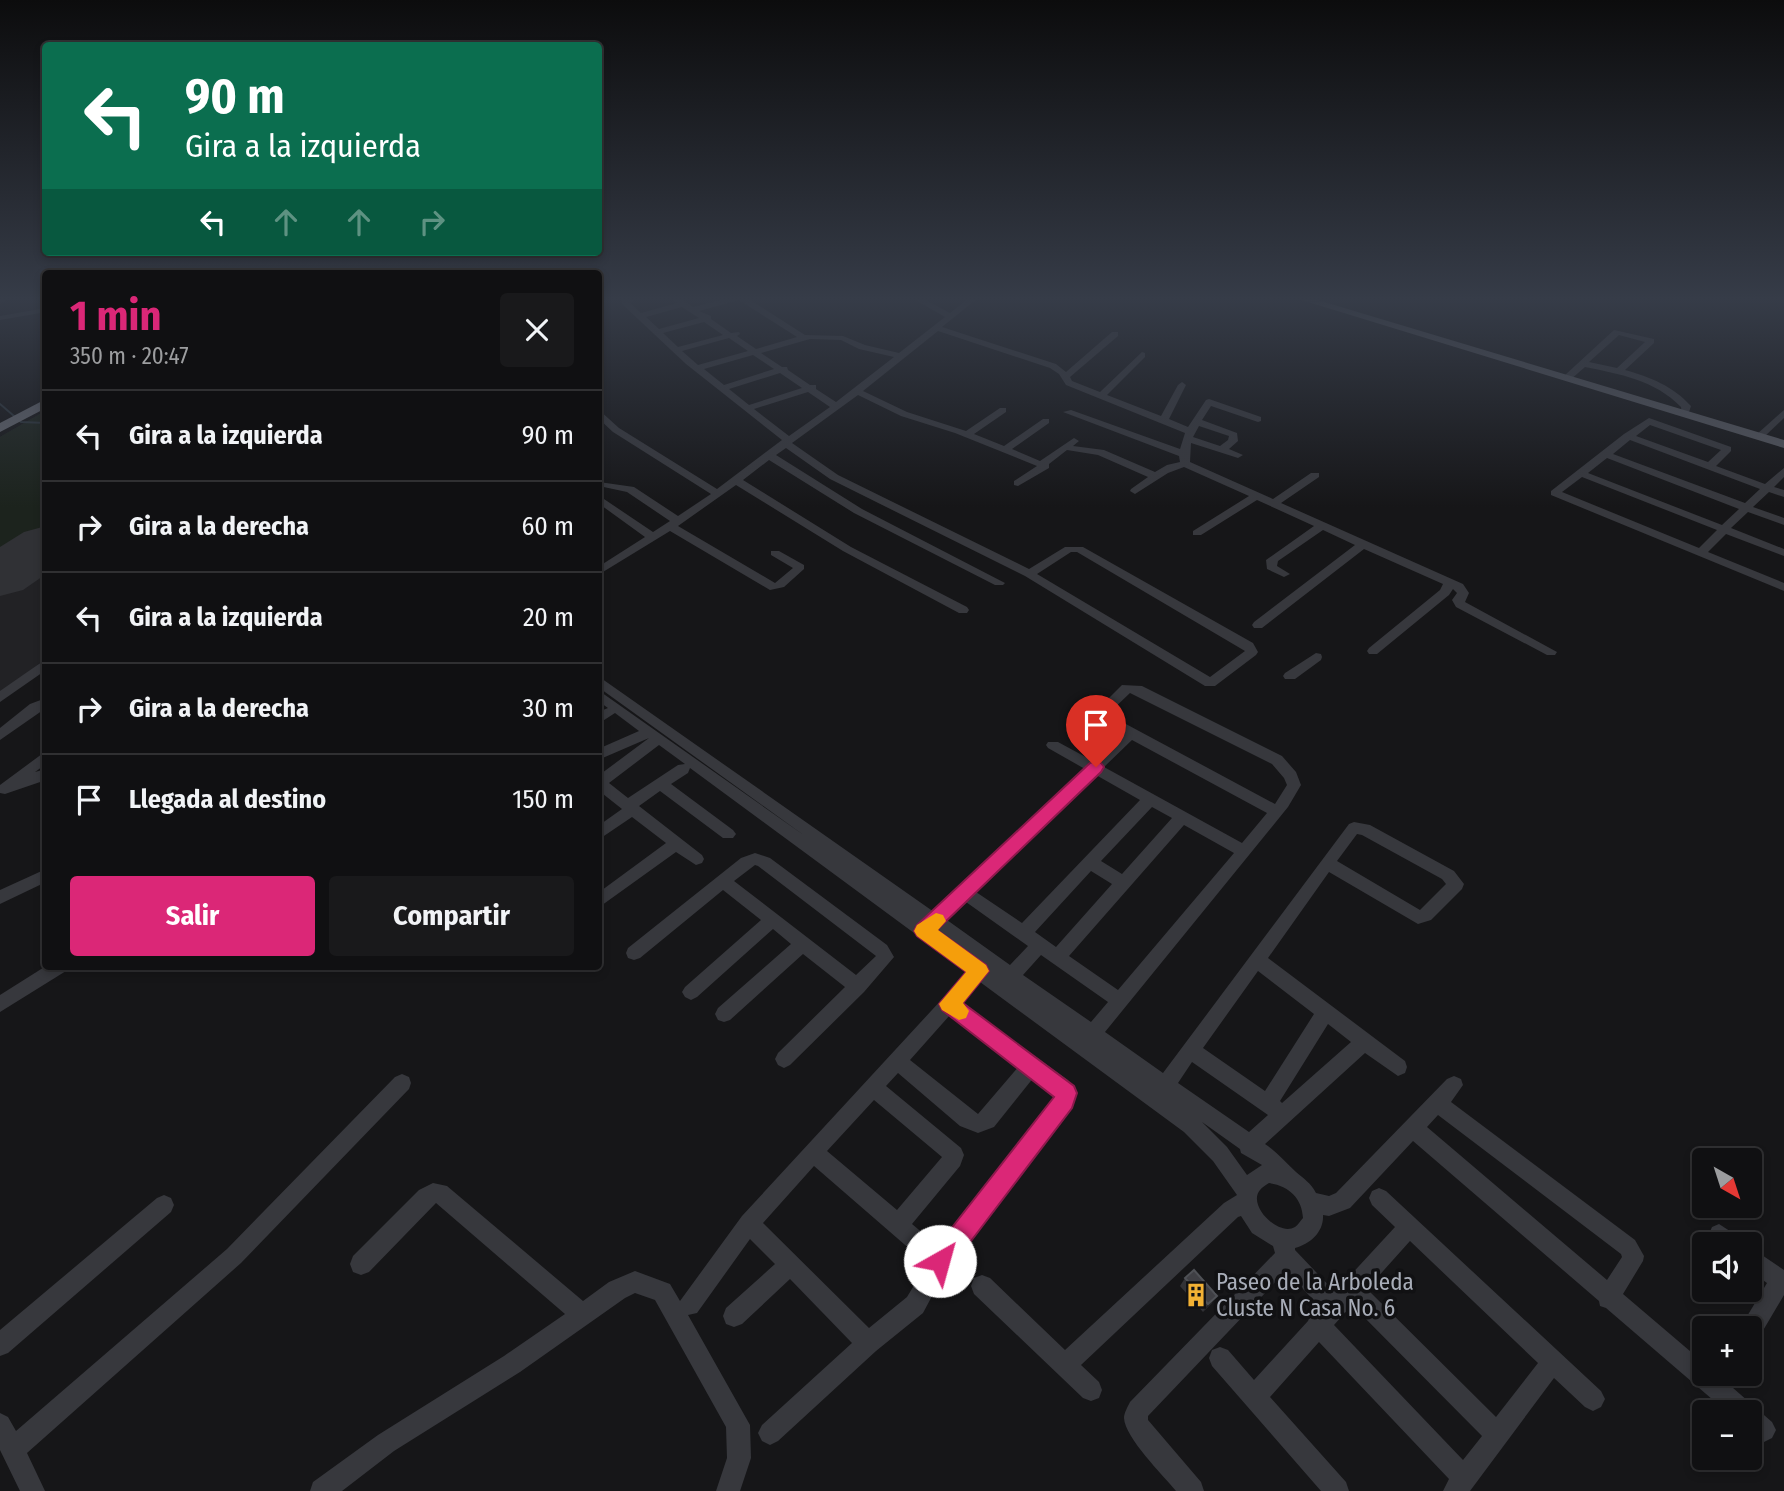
<!DOCTYPE html>
<html lang="es">
<head>
<meta charset="utf-8">
<style>
  :root { --surface:#101012; --page:#19191b; --text:#f1f3f6; --muted:#9c9d9f; --line:#303032; --accent:#db2777 }
  body { margin:0; font-family:"Fira Sans Condensed",sans-serif; background:var(--page); color:var(--text); height:100vh; display:flex; flex-direction:column; font-size:26px; white-space:nowrap }
  * { box-sizing:border-box; margin:0 }
  p { font-size:23px; color:var(--muted) }
  .icon { flex:none; width:38px; height:38px; fill:none; stroke:currentColor; stroke-width:2; stroke-linecap:round; stroke-linejoin:round }
  .map { position:relative; flex:1; overflow:hidden }
  .details { position:absolute; left:42px; top:270px; width:560px; height:700px; display:flex; flex-direction:column; background:var(--surface); border-radius:7px; box-shadow:0 4px 10px #0003,0 0 0 2px var(--line) }
  .details>* { flex:none }
  .hud { position:absolute; left:42px; top:42px; width:560px; height:214px; border-radius:7px; box-shadow:0 4px 10px #0003,0 0 0 2px var(--line); background:#0b6e4f; color:#fff; overflow:hidden }
  .needle { width:46px; rotate:141deg }
  .buttons { position:absolute; left:1692px; top:1148px; display:grid; gap:14px }
  .buttons a { display:grid; place-items:center; width:70px; height:70px; border-radius:7px; background:var(--surface); box-shadow:0 4px 10px #0003,0 0 0 2px var(--line); font-size:35px }
  .pin { position:absolute; display:grid; place-items:center; width:60px; height:60px; color:#fff; margin:-72px -30px; border-radius:50% 50% 50% 0; rotate:-45deg; box-shadow:0 0 7px #0007 }
  .pin .icon { rotate:45deg }
  .me { position:absolute; width:77px; margin:-38px; rotate:38deg; stroke-linejoin:round; filter:drop-shadow(0 0 5px #0008) }
  .turn { display:flex; align-items:center; gap:24px; height:147px; padding:0 28px; font-size:32px }
  .turn .icon { width:91px; height:91px; stroke-width:2.5 }
  .turn b { display:block; font-size:49px; line-height:60px }
  .lanes { display:flex; align-items:center; height:66px; padding:0 28px; background:#0003; justify-content:center; gap:35px; direction:ltr }
  .lanes .off { opacity:.35 }
  .round { display:grid; place-items:center; flex:none; width:74px; height:74px; border-radius:7px; background:var(--page) }
  .headline { display:flex; align-items:center; justify-content:space-between; height:119px; padding:0 28px }
  h1 { font-size:42px; font-weight:700; line-height:52px; color:var(--accent) }
  .cta { display:flex; gap:14px; margin-top:auto; padding:14px 28px }
  .cta a { flex:1; height:80px; border-radius:7px; background:var(--accent); color:#fff; font-size:28px; font-weight:700; line-height:80px; text-align:center }
  .cta a+a { background:var(--page); color:var(--text) }
  ul { padding:0; list-style:none }
  li { display:flex; align-items:center; gap:21px; height:91px; padding:0 28px; border-top:2px solid var(--line) }
  li div { flex:1 }
  li b { display:block; font-size:26px }
  li em { font-style:normal }
  .map>svg:first-child { display:block }
</style>
</head>
<body>
<div class="map">
<svg width="1784" height="1491" viewBox="0 0 1784 1491">
  <rect width="100%" height="100%" fill="#161618"/>
  <!-- built -->
  <path fill="#222225" d="M45 411V659L0 694V437Z"/>
  <!-- green -->
  <path fill="#1c231d" d="M45 411V535L0 565V437Z"/>
  <g fill="none" stroke-linecap="round" stroke-linejoin="round">
    <!-- stream -->
    <path stroke="#2c353c" stroke-width="2" d="M0 404 21 422 46 423"/>
    <!-- runway -->
    <path fill="#303135" fill-rule="evenodd" d="M46 526V574L23 590 0 596V547L24 532Z"/>
    <!-- minor -->
    <g fill="#37383d" fill-rule="evenodd">
      <path d="M0 298H9L0 304Z"/>
      <path d="M627 298H638L630 303 641 313 677 303 670 298H680L693 307 729 298H747L805 335 843 336 865 345 899 353 945 317 912 298H922L950 313 969 298H978L942 327 1056 364 1066 372 1112 332H1118V336L1070 377 1072 381 1100 392 1142 352 1145 353V357L1107 395 1161 416 1178 385 1182 382 1186 385 1169 419 1188 427 1206 400 1209 399 1261 417V421L1258 422 1211 406 1202 420 1237 433 1238 441 1229 449 1243 455 1238 458 1191 443 1190 462 1273 499 1311 473H1319V477L1281 503 1463 584 1469 593 1465 602 1557 652 1555 655H1547L1456 607 1452 600 1457 593 1453 589 1449 595 1377 654H1369L1367 651 1369 648 1440 590 1443 584 1364 549 1262 628H1254L1252 625 1254 622 1355 545 1323 530 1278 561 1277 566 1290 574 1284 577 1267 569 1266 560 1314 526 1257 500 1201 535H1193V531L1249 496 1184 467 1168 473 1135 494 1130 491 1131 489 1148 477 1098 455 1067 450 1049 464V468L1018 486 1014 485V481L1037 466 955 433 901 416 858 395 792 443 838 475 1029 569 1065 547H1083L1253 643 1258 652 1256 655 1215 686H1205L1025 576 830 479 786 448 776 455 862 509 1005 583 1003 585H995L854 513 769 460 743 480 851 547 967 607 969 610 967 613H959L843 551 736 485 678 526 775 583 793 568 771 555V551H779L804 565V569L784 587 770 590 670 531 598 575V567L645 537 598 503V495L653 532 670 521 627 492 599 486V482L634 487 678 516 711 494 613 432 598 418V409L619 428 717 489 782 440 686 364 622 304V300ZM739 300 797 337 756 349 737 336 740 334 739 332 731 333 711 319V316L699 311ZM682 307 699 318 659 329 646 317ZM704 322 723 335 678 347 663 333ZM938 331 1050 368 1059 374 1066 385 1185 433 1180 449 1071 410 1063 412 1179 456 1180 462 1167 465 1155 472 1104 450 1073 446 1079 441 1074 438 1040 461 1012 449 1049 423V419H1043L1004 446 974 434 1006 412V408H1000L966 431 907 412 863 391ZM729 338 748 351 698 365 682 351ZM810 339 841 340 859 349 894 357 836 402 816 389V385H810L788 370 787 367H782L761 353ZM753 355 774 369 724 385 704 369ZM780 373 802 388 749 405 729 389ZM808 392 830 407 789 436 754 409ZM1199 426 1229 436 1228 440 1220 446 1193 437ZM1071 552H1077L1245 651 1210 677 1037 574Z"/>
      <path d="M46 308V312L0 320V316Z"/>
      <path d="M1614 330 1654 339V343L1625 370C1650 377 1673 386 1691 406L1688 415H1682L1681 407C1655 380 1619 374 1585 367L1570 380H1564V376ZM1619 335 1645 342 1617 368 1589 362Z"/>
      <path d="M1784 410V418L1763 438H1757V434Z"/>
      <path d="M1649 418 1731 447V451L1716 466 1765 484 1784 468V477L1774 487 1784 490V497L1769 492 1753 507 1784 518V525L1748 512 1731 528 1784 549V556L1726 534 1708 552 1784 583V591L1551 495V491L1624 434ZM1650 425 1721 450 1708 462 1636 436ZM1630 440 1760 489 1745 503 1613 454ZM1607 458 1739 509 1722 525 1588 473ZM1582 477 1717 530 1699 548 1562 492Z"/>
      <path d="M1316 653 1321 654 1322 657 1321 660 1295 679H1285L1283 676 1285 673Z"/>
      <path d="M46 659V670L0 702V691Z"/>
      <path d="M598 676 934 912 1085 769 1048 748 1046 745 1048 742H1058L1093 761 1122 734 1100 722 1095 712 1122 685 1142 686 1282 756 1296 772 1301 785 1288 807 1105 1032 1163 1073 1349 824 1354 822 1370 825 1454 871 1464 884 1462 889 1431 920 1418 924 1329 872 1268 958 1405 1061 1407 1067 1405 1073 1398 1076 1365 1053 1265 1144C1277 1152 1285 1162 1296 1172 1304 1179 1311 1183 1316 1193L1329 1196 1336 1193 1447 1079 1454 1076 1461 1079 1463 1085 1451 1102 1635 1240 1644 1256 1643 1261 1623 1294 1704 1363V1374H1717L1772 1422 1776 1430 1772 1438 1764 1442 1750 1433V1412H1727L1606 1308 1600 1306 1599 1301 1413 1141 1350 1208 1329 1216 1323 1215C1324 1232 1310 1244 1295 1248V1250L1335 1292 1395 1227 1372 1205 1369 1198 1372 1191 1379 1188 1386 1191 1601 1391 1605 1399 1601 1407 1593 1411 1585 1407 1554 1378 1470 1491H1443L1449 1479 1319 1342 1270 1397 1346 1482 1349 1491H1321L1212 1366 1209 1358 1212 1350 1220 1347 1228 1350 1254 1380 1308 1321 1310 1316 1321 1308 1286 1271 1148 1416V1420L1201 1482 1204 1491H1176C1163 1475 1125 1438 1124 1418 1124 1413 1128 1406 1130 1402L1275 1253 1273 1246 1252 1233 1241 1216 1238 1217 1081 1365 1099 1382 1102 1390 1099 1398 1091 1401 1083 1398 974 1294 971 1286 974 1278 982 1275 990 1278 1065 1350 1224 1203 1237 1195 1213 1161 1184 1132 980 982 961 1003 1068 1080 1075 1093 1071 1106 947 1268 923 1313 876 1351 778 1441 770 1445 762 1441 758 1433 762 1425 852 1343 790 1279 742 1324 734 1327 726 1324 723 1316 726 1308 775 1264 750 1239 697 1313 688 1315 750 1425 751 1458 740 1491H716L727 1458 726 1427 655 1300 635 1293 625 1298 520 1372 394 1451 342 1491H310L313 1482 378 1435 504 1356 565 1314 436 1203 369 1272 361 1275 353 1272 350 1264 353 1256 419 1190 433 1183 447 1186 583 1301 609 1282 635 1271 670 1284 680 1301 742 1216 967 972 690 768 688 773 671 784 733 830 736 834 733 838H723L660 791 639 806 702 855 704 859 702 863 696 865 676 852 598 908V893L666 843 632 817 598 840V826L622 809 598 790V776L649 738 598 760V749L639 731 615 713 598 724V712L608 708 598 701V690L805 836 598 687ZM1130 693 1272 764 1284 778 1287 785 1275 804 1111 716 1109 713ZM1132 740 1267 813 1242 843 1104 767ZM659 745 685 764 678 765 628 798 609 783ZM1096 775 1140 800 1022 923 976 892ZM1152 807 1172 818 1122 874 1101 861ZM1184 825 1234 853 1118 990 1069 956ZM1357 834 1362 835 1442 879 1446 884 1420 910 1337 861ZM1091 871 1112 884 1056 947 1035 932ZM966 902 1028 946 1010 965 947 920ZM1041 955 1108 1002 1091 1022 1023 975ZM1258 971 1314 1014 1265 1091 1203 1048ZM950 1015 1019 1066 978 1114 910 1060ZM1328 1024 1351 1042 1282 1103 1280 1101ZM1192 1062 1268 1115 1249 1132 1178 1083ZM898 1073 960 1126 978 1133 994 1127 1034 1077 1056 1095 938 1246 912 1224 960 1166 964 1155 961 1148 886 1086ZM874 1100 942 1157 897 1210 827 1151ZM1438 1115 1621 1254 1622 1257 1607 1280 1427 1127ZM1202 1122 1240 1149 1241 1153 1262 1165 1247 1175 1227 1147ZM814 1166 927 1264 907 1297 869 1328 763 1223ZM1269 1183C1289 1186 1302 1198 1303 1218 1300 1221 1298 1225 1295 1227 1278 1237 1247 1205 1260 1190 1262 1187 1266 1185 1269 1183ZM1410 1241 1538 1363 1496 1417 1367 1289ZM1352 1305 1482 1436 1463 1460 1334 1325Z"/>
      <path d="M46 698V708L0 740V728L30 704Z"/>
      <path d="M46 751V764L35 772 46 769V780L5 794 0 793V785Z"/>
      <path d="M755 853 770 858 887 945 894 957 864 992 790 1065 784 1068 778 1065 775 1059 778 1053 845 987 803 954 730 1020 724 1022 718 1020 715 1014 718 1008 791 944 773 929 697 997 691 1000 685 997 682 992 685 987 761 920 723 890 640 958 634 960 628 958 626 953 628 948 741 858ZM755 865 758 866 876 956 856 975 734 881Z"/>
      <path d="M46 869V882L0 904V890Z"/>
      <path d="M46 966H69L66 971 0 1012V995Z"/>
      <path d="M402 1074 409 1077 411 1083 409 1089 241 1263 27 1453 45 1491H20L0 1450V1413L8 1417 16 1431 227 1249 395 1077Z"/>
      <path d="M164 1195 171 1198 174 1205 171 1212 8 1353 0 1356V1330L157 1198Z"/>
      <path d="M1719 1224 1739 1237 1742 1244C1728 1244 1715 1248 1709 1234L1712 1227Z"/>
      <path d="M1750 1247 1784 1270V1295L1758 1339 1750 1342V1328H1740L1767 1283 1750 1271Z"/>
    </g>
    <!-- major -->
    <path fill="#53555c" fill-rule="evenodd" d="M1295 298H1311L1784 440V448Z"/>
    <!-- highway -->
    <path fill="#63666e" fill-rule="evenodd" d="M46 399V408L0 432V423Z"/>
  </g>
  <!-- wall -->
  <path fill="#323236" d="M1185 1278 1212 1303 1203 1312 1180 1286Z"/>
  <!-- shaded-wall -->
  <path fill="#212124" d="M1217 1296 1212 1303 1203 1312 1208 1304Z"/>
  <!-- building -->
  <path fill="#3f3f44" stroke="#4f5156" stroke-width="2" d="M1194 1270 1217 1296 1208 1304 1185 1278Z"/>
  <!-- sky -->
  <linearGradient id="sky" x2="0" y2="1"><stop stop-color="#0c0c0d"/><stop offset="0.59" stop-color="#363c48"/><stop offset="1" stop-color="#363c48" stop-opacity="0"/></linearGradient>
  <rect width="1784" height="507" fill="url(#sky)"/>
  <!-- route -->
  <path fill="#db2777" stroke="#8e194d" stroke-width="2" d="M1096 761 1101 763 1104 767 1101 772 937 930 986 965 989 971 963 1003 1074 1086 1077 1093 1072 1108 949 1270 940 1273 932 1270 928 1261 932 1253 1054 1097 942 1010 939 1004 966 972 917 936 914 931 917 925 1090 763Z"/>
  <!-- slow -->
  <path fill="#f59e0b" d="M936 913 943 915 946 921 938 930 986 965 989 971 963 1003 969 1011 966 1018 959 1020 942 1010 939 1004 966 972 917 936 914 931 917 925Z"/>
  <!-- icons -->
  <defs>
    <g id="building-bare" transform="scale(1.89)"><path d="M-4-6H4V6H1V3H-1V6H-4ZM-2.5-4.3h1.7v1.8h-1.7ZM.8-4.3h1.7v1.8H.8ZM-2.5-1h1.7V.8h-1.7ZM.8-1h1.7V.8H.8Z" fill="#f2b134" stroke="#111113" stroke-width="2.5" paint-order="stroke"/></g>
  </defs>
  <g fill-rule="evenodd">
    <use href="#building-bare" x="1196" y="1295"/>
  </g>
  <g text-anchor="middle" dominant-baseline="central" stroke-width="7" stroke-linejoin="round" paint-order="stroke">
    <!-- near-poi labels -->
    <g font-size="23" fill="#a8adb8" stroke="#111113" text-anchor="start">
      <text x="1216" y="1282">Paseo de la Arboleda<tspan x="1216" dy="26">Cluste N Casa No. 6</tspan></text>
    </g>
  </g>
</svg>
<div class="buttons">
<a><svg class="needle" viewBox="-14 -14 28 28"><path d="M0-13l5 13h-10z" fill="#e53935"/><path d="M0 13l5-13h-10z" fill="#9c9d9f"/></svg></a>
<a><svg class="icon" aria-label="sound" viewBox="0 0 24 24"><path d="M4 9h4l5-4v14l-5-4H4zM17 9q2 3 0 6"/></svg></a>
<a>+</a>
<a>−</a>
</div>
<div class="pin" style="left:1096px;top:767px;background:#d93025"><svg class="icon" aria-label="arrive" viewBox="0 0 24 24"><path d="M6 21V4h12l-3 4 3 4H6"/></svg></div>
<svg class="me" style="left:940px;top:1261px" viewBox="-20 -20 40 40"><circle r="19" fill="#fff"/><path d="M0-13L10 11 0 6-10 11z" fill="#db2777"/></svg>
<div class="hud">
<div class="turn"><svg class="icon" aria-label="left" viewBox="0 0 24 24"><path d="M17 20v-9H6M10 6l-5 5 5 5"/></svg><div><b>90 m</b>Gira a la izquierda</div></div>
<div class="lanes"><svg class="icon" aria-label="left" viewBox="0 0 24 24"><path d="M17 20v-9H6M10 6l-5 5 5 5"/></svg><svg class="icon off" aria-label="ahead" viewBox="0 0 24 24"><path d="M12 20V5M6 11l6-6 6 6"/></svg><svg class="icon off" aria-label="ahead" viewBox="0 0 24 24"><path d="M12 20V5M6 11l6-6 6 6"/></svg><svg class="icon off" aria-label="right" viewBox="0 0 24 24"><path d="M7 20v-9h11M14 6l5 5-5 5"/></svg></div>
</div>
<section class="details">
<div class="headline"><div><h1>1 min</h1><p>350 m · 20:47</p></div><a class="round"><svg class="icon" aria-label="close" viewBox="0 0 24 24"><path d="M6 6l12 12M18 6L6 18"/></svg></a></div>
<ul>
<li><svg class="icon" aria-label="left" viewBox="0 0 24 24"><path d="M17 20v-9H6M10 6l-5 5 5 5"/></svg><div><b>Gira a la izquierda</b></div><em>90 m</em></li>
<li><svg class="icon" aria-label="right" viewBox="0 0 24 24"><path d="M7 20v-9h11M14 6l5 5-5 5"/></svg><div><b>Gira a la derecha</b></div><em>60 m</em></li>
<li><svg class="icon" aria-label="left" viewBox="0 0 24 24"><path d="M17 20v-9H6M10 6l-5 5 5 5"/></svg><div><b>Gira a la izquierda</b></div><em>20 m</em></li>
<li><svg class="icon" aria-label="right" viewBox="0 0 24 24"><path d="M7 20v-9h11M14 6l5 5-5 5"/></svg><div><b>Gira a la derecha</b></div><em>30 m</em></li>
<li><svg class="icon" aria-label="arrive" viewBox="0 0 24 24"><path d="M6 21V4h12l-3 4 3 4H6"/></svg><div><b>Llegada al destino</b></div><em>150 m</em></li>
</ul>
<div class="cta"><a>Salir</a><a>Compartir</a></div>
</section>
</div>
</body>
</html>
